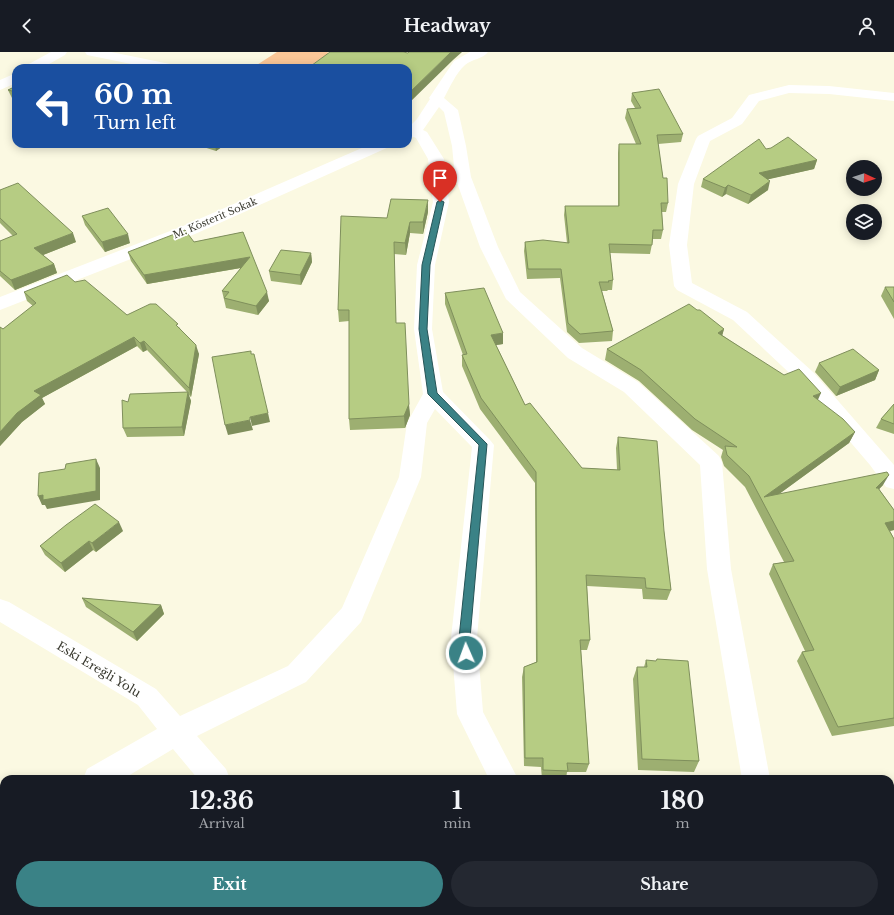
<!DOCTYPE html>
<html lang="en">
<head>
<meta charset="utf-8">
<style>
  :root { --surface:#171b24; --page:#242831; --text:#f1f3f6; --muted:#9ea1a6; --accent:#3a8286 }
  body { margin:0; font-family:"Libre Baskerville",serif; background:var(--page); color:var(--text); height:100vh; display:flex; flex-direction:column; font-size:15px; white-space:nowrap }
  * { box-sizing:border-box; margin:0 }
  p { font-size:13px; color:var(--muted) }
  .icon { flex:none; width:22px; height:22px; fill:none; stroke:currentColor; stroke-width:2; stroke-linecap:round; stroke-linejoin:round }
  .map { position:relative; flex:1; overflow:hidden }
  .sheet { position:absolute; left:0px; top:723px; width:894px; height:140px; display:flex; flex-direction:column; background:var(--surface); border-radius:12px 12px 0 0; box-shadow:0 2px 10px #0003 }
  .sheet>* { flex:none }
  .top-card { position:absolute; left:12px; top:12px; width:400px; height:84px; border-radius:12px; box-shadow:0 2px 10px #0003; background:#1a4fa0; color:#fff; overflow:hidden }
  .needle { width:26px; rotate:93deg }
  .controls { position:absolute; left:846px; top:108px; display:grid; gap:8px }
  .controls a { display:grid; place-items:center; width:36px; height:36px; border-radius:50%; background:var(--surface); box-shadow:0 2px 10px #0003; font-size:20px }
  .pin { position:absolute; display:grid; place-items:center; width:34px; height:34px; color:#fff; margin:-41px -17px; border-radius:50% 50% 50% 0; rotate:-45deg; box-shadow:0 0 4px #0007 }
  .pin .icon { rotate:45deg }
  .me { position:absolute; width:44px; margin:-22px; rotate:358deg; stroke-linejoin:round; filter:drop-shadow(0 0 3px #0008) }
  .turn { display:flex; align-items:center; gap:14px; height:84px; padding:0 16px; font-size:18px }
  .turn .icon { width:52px; height:52px; stroke-width:2.5 }
  .turn b { display:block; font-size:28px; line-height:34px }
  .eta { display:flex; justify-content:space-evenly; align-items:center; height:68px; text-align:center }
  .eta b { font-size:24px; font-weight:700; line-height:28px }
  .action { display:flex; gap:8px; margin-top:auto; padding:8px 16px }
  .action a { flex:1; height:46px; border-radius:24px; background:var(--accent); color:#fff; font-size:16px; font-weight:700; line-height:46px; text-align:center }
  .action a+a { background:var(--page); color:var(--text) }
  header { display:flex; justify-content:space-between; align-items:center; height:52px; padding:0 16px; background:var(--surface); font-size:18px; font-weight:700 }
  .map>svg:first-child { display:block }
</style>
</head>
<body>
<header><svg class="icon" aria-label="back" viewBox="0 0 24 24"><path d="M15 5l-7 7 7 7"/></svg>Headway<svg class="icon" aria-label="person" viewBox="0 0 24 24"><circle cx="12" cy="8" r="4"/><path d="M4 21q1-7 8-7t8 7"/></svg></header>
<div class="map">
<svg width="894" height="863" viewBox="0 0 894 863">
  <rect width="100%" height="100%" fill="#fbf9e2"/>
  <!-- green -->
  <path fill="#fbc797" d="M277 0H327L329 1 307 16H252Z"/>
  <g fill="none" stroke-linecap="round" stroke-linejoin="round">
    <!-- minor -->
    <g fill="#fff" fill-rule="evenodd">
      <path d="M51 0H67L65 3 42 16H25L27 13Z"/>
      <path d="M85 0H111L170 12 175 13 177 16H151L92 4 87 3Z"/>
      <path d="M470 0H488C483 7 472 7 465 13 456 21 450 35 444 46L458 58 466 94 471 125 498 195 520 240 582 296 638 330 719 404 722 410 731 517 770 727H742L707 517 700 413 624 340 568 306 506 247 480 195 455 125 452 94 444 60 439 55 423 78 427 80 444 107 449 150 435 213 432 277 443 340 490 388 494 393 477 586 483 660 518 727H489L457 662 451 586 472 395 435 357 427 371 421 425 361 570 306 630 197 684 226 717 230 727H198L173 697 123 727H83L87 717 157 677 138 653 0 570V547L9 550 156 637 180 664 288 614 342 556 399 425 407 371 423 342 414 277 417 213 433 150 428 107 416 86 414 85 408 86V76L417 67 430 47 429 46 454 9Z"/>
      <path d="M16 21V31L0 38V28Z"/>
      <path d="M789 33 829 34 894 41V49L829 42 789 41 759 49 742 72 710 89 694 132 687 193 692 231 747 260 813 320 894 413V437L886 435 870 413 799 330 733 268 677 238 674 234 669 193 678 132 696 87 698 84 732 66 749 43Z"/>
      <path d="M371 92H391L389 95 195 182 0 258V245L183 174Z"/>
      <path d="M4 768V800L0 802V770Z"/>
      <path d="M244 859H274L275 863H245Z"/>
      <path d="M556 859H587L588 863H557Z"/>
      <path d="M787 859H819L820 863H788Z"/>
    </g>
  </g>
  <!-- wall -->
  <g fill="#9daf71">
    <path d="M16 34V48L12 46 8 38Z"/>
    <path d="M632 41 683 82 681 90 658 92 663 126 668 151 666 160H662L663 178 661 187H653L650 202 610 201 613 228 612 238H608L607 239H602L613 279 612 289 579 291 567 280 560 226 527 227 524 199 525 190 567 191 564 163 565 154H618V101L619 92H636L625 66 627 57 635 56 631 49Z"/>
    <path d="M194 92H226L216 99Z"/>
    <path d="M766 97 817 108 814 117 768 127V138L748 152 726 142 722 145 701 135 703 127Z"/>
    <path d="M0 138 76 190 43 203 54 212 57 221 15 238 0 224V189L13 184 0 171Z"/>
    <path d="M428 160 423 182 410 181 406 203 394 202 396 271 410 363 405 376 350 378 349 367V269L339 270 338 258 387 166Z"/>
    <path d="M82 164 130 191 105 200 85 173Z"/>
    <path d="M243 180 269 249 258 263 226 256 222 239 241 216 147 232 131 209 128 200 194 190Z"/>
    <path d="M311 201 312 210 301 233 271 229 269 219Z"/>
    <path d="M75 230 127 263 179 275 199 302 191 345 188 342 191 349 184 384 127 385 123 376 128 350 187 340 147 298 143 300 137 294 42 346 45 352 22 370 0 394V275L3 277 33 254 27 249 24 240Z"/>
    <path d="M885 235H894V267L881 244Z"/>
    <path d="M445 241 503 292 496 293 525 353 582 416 617 418 616 396 618 385 664 479 671 538 667 548 643 547 642 537 587 534 590 588 587 598H581L589 712 586 720H567L566 727H542L541 715 524 714 522 625 524 615 536 610 535 431 480 357 462 314V303H463L445 252Z"/>
    <path d="M697 258 724 277 722 283 818 348 855 380 849 391 779 442 883 433 879 437 894 458V478L890 479 894 487V674L832 684 797 609 802 600 805 599 769 522 773 512 784 510 745 435 724 414 721 405 723 398 692 378 639 329 605 308 607 297Z"/>
    <path d="M819 311 879 318 875 328 836 344 815 320Z"/>
    <path d="M894 352V382L876 376 881 367Z"/>
    <path d="M123 479 96 500 93 498 65 520 45 503 40 494Z"/>
    <path d="M82 546 161 553 164 562 137 589 86 555Z"/>
    <path d="M646 608 699 709 694 720 638 718 633 627 637 615H644Z"/>
    <path d="M894 744V851L890 846V745Z"/>
    <path d="M592 859H669L671 863H594Z"/>
  </g>
  <!-- shaded-wall -->
  <g fill="#7f8f5c">
    <path d="M451 0H462L453 8 408 52V42Z"/>
    <path d="M215 92H226L216 99Z"/>
    <path d="M817 108 814 117 757 130 759 121Z"/>
    <path d="M770 129 768 138 748 152 751 143Z"/>
    <path d="M728 133 726 142 722 145 725 136Z"/>
    <path d="M428 148V160L423 182V170Z"/>
    <path d="M410 170V181L406 203 405 191Z"/>
    <path d="M73 181 76 190 38 205 34 196Z"/>
    <path d="M128 182 130 191 105 200 102 190Z"/>
    <path d="M311 201 312 210 301 233 300 223Z"/>
    <path d="M250 205 252 214 147 232 144 223Z"/>
    <path d="M54 212 57 221 15 238 11 228Z"/>
    <path d="M267 240 269 249 258 263 256 254Z"/>
    <path d="M724 277 721 288 718 281Z"/>
    <path d="M503 281V292L490 294 491 283Z"/>
    <path d="M134 285 137 294 42 346 45 352 22 370 0 394V380L17 361 34 339Z"/>
    <path d="M144 289 147 298 143 300 140 291Z"/>
    <path d="M196 293 199 302 191 345 189 336Z"/>
    <path d="M879 318 875 328 836 344 840 335Z"/>
    <path d="M188 340 191 349 184 384 182 375Z"/>
    <path d="M821 341 816 352 813 344Z"/>
    <path d="M409 352 410 363 405 376 404 364Z"/>
    <path d="M268 361 270 370 252 374 250 365Z"/>
    <path d="M250 368 253 378 228 383 225 373Z"/>
    <path d="M855 380 849 391 764 453V445Z"/>
    <path d="M96 407 100 416V448L47 457 45 453H42L38 444Z"/>
    <path d="M889 423 883 433 870 447 876 436Z"/>
    <path d="M894 469V478L879 481 885 471Z"/>
    <path d="M119 470 123 479 96 500 92 491Z"/>
    <path d="M89 489 93 498 65 520 61 511Z"/>
    <path d="M161 553 164 562 137 589 133 580Z"/>
  </g>
  <!-- building -->
  <g fill="#b6cc83" stroke="#7f8f5c">
    <path d="M330 0H403L408 1 409 0H451L408 42V16H308Z"/>
    <path d="M54 13 65 16H49Z"/>
    <path d="M16 34V40L8 38Z"/>
    <path d="M659 37 683 82 657 83 663 126H667L668 151H661L663 178H653L652 193 609 192 613 228 608 229 609 230H599L613 279 580 282 568 271 561 217H528L525 190 543 188 569 191 565 154H619V92H641L627 57 641 56 632 41Z"/>
    <path d="M788 85 817 108 759 121 770 129 751 143 728 133 725 136 703 127 759 87 766 97 771 96Z"/>
    <path d="M18 131 73 181 34 196 54 212 11 228 0 219V189L17 182 0 166V138Z"/>
    <path d="M391 147 428 148 423 170H410L405 191 394 190 396 271H405L409 352 404 364 349 367V258H338L341 164 387 166Z"/>
    <path d="M108 156 128 182 102 190 82 164Z"/>
    <path d="M185 178 194 190 243 180 267 240 256 254 224 246 229 240 222 239 250 205 144 223 128 200Z"/>
    <path d="M281 198 311 201 300 223 269 219Z"/>
    <path d="M67 223 75 230 85 228 127 263 150 252H156L178 272 176 273 196 293 189 336 144 289 140 291 134 285 34 339 41 343 17 361 0 380V275L3 277 36 251 24 240Z"/>
    <path d="M885 235H894V250Z"/>
    <path d="M484 236 503 281 491 283 525 353 530 351 582 416 620 418 618 385 657 389 664 479 671 538 646 536 645 526 586 523 590 588H580L589 712 567 711 568 719 543 718V706H525L524 615 537 610 536 420 481 346 462 303 467 302 445 241Z"/>
    <path d="M689 252 697 258H700L724 277 718 281 784 323 799 317 821 341 813 344 843 367 855 380 764 445 887 420 889 423 876 436H878L894 458V469L885 471 894 487V666L838 675 802 600 814 598 773 512 794 509 749 424 727 403 725 394 737 395 695 367 641 318 607 297Z"/>
    <path d="M853 297 879 318 840 335 819 311Z"/>
    <path d="M251 299V302H254L268 361 250 365V368L225 373 212 305Z"/>
    <path d="M188 340 182 375 123 376 122 348 128 350 130 342Z"/>
    <path d="M894 352V372L881 367Z"/>
    <path d="M96 407V439L43 448V443L38 444 39 421 65 417 66 412Z"/>
    <path d="M95 452 119 470 92 491 89 489 61 511 40 494 66 473Z"/>
    <path d="M82 546 161 553 133 580Z"/>
    <path d="M657 607 688 609 699 709 642 707 637 615H647L646 608 656 609Z"/>
    <path d="M894 744V813L890 808V745Z"/>
    <path d="M600 859H669L671 863H603Z"/>
  </g>
  <!-- route -->
  <path fill="#3a8286" stroke="#265457" d="M440 148 444 150 430 213 427 277 437 341 487 392 470 586 471 601 469 605 466 606 462 605 459 586 479 393 428 342 419 277 422 213 437 150Z"/>
  <g text-anchor="middle" dominant-baseline="central" stroke-width="3.5" stroke-linejoin="round" paint-order="stroke">
    <!-- far-street labels -->
    <g font-size="10" fill="#3a3a30" stroke="#fff">
      <text transform="translate(215 166) rotate(-23)">M. Kösterit Sokak</text>
    </g>
    <!-- street labels -->
    <g font-size="12" fill="#3a3a30" stroke="#fff">
      <text transform="translate(99 617) rotate(31)">Eski Ereğli Yolu</text>
    </g>
  </g>
</svg>
<div class="controls">
<a><svg class="needle" viewBox="-14 -14 28 28"><path d="M0-13l5 13h-10z" fill="#e53935"/><path d="M0 13l5-13h-10z" fill="#9ea1a6"/></svg></a>
<a><svg class="icon" aria-label="layers" viewBox="0 0 24 24"><path d="M12 4l9 5-9 5-9-5zM3 14l9 5 9-5"/></svg></a>
</div>
<div class="pin" style="left:440px;top:150px;background:#d93025"><svg class="icon" aria-label="arrive" viewBox="0 0 24 24"><path d="M6 21V4h12l-3 4 3 4H6"/></svg></div>
<svg class="me" style="left:466px;top:601px" viewBox="-20 -20 40 40"><circle r="17" fill="#3a8286" stroke="#fff" stroke-width="3"/><path d="M0-11L8 9 0 5-8 9z" fill="#fff"/></svg>
<div class="top-card">
<div class="turn"><svg class="icon" aria-label="left" viewBox="0 0 24 24"><path d="M17 20v-9H6M10 6l-5 5 5 5"/></svg><div><b>60 m</b>Turn left</div></div>
</div>
<section class="sheet">
<div class="eta">
<div><b>12:36</b><p>Arrival</p></div>
<div><b>1</b><p>min</p></div>
<div><b>180</b><p>m</p></div>
</div>
<div class="action"><a>Exit</a><a>Share</a></div>
</section>
</div>
</body>
</html>
